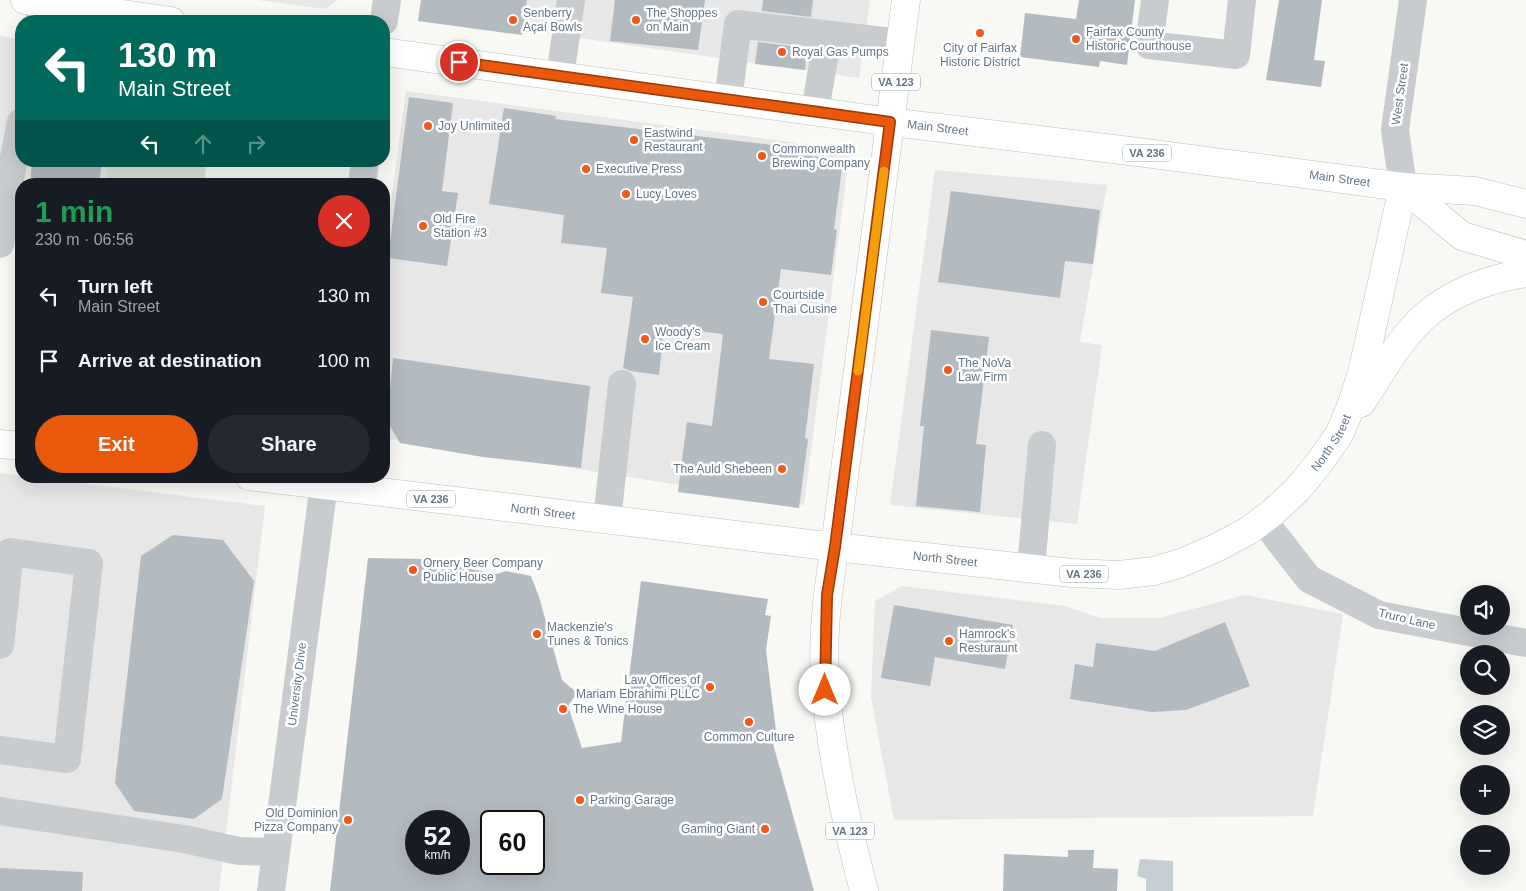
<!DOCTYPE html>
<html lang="en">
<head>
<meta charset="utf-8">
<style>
  :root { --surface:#171b24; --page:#242831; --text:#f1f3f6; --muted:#9ea1a6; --accent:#ea580c }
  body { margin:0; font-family:Arial,sans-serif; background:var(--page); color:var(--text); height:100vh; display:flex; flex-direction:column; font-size:19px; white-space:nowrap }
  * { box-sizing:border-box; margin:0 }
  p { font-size:16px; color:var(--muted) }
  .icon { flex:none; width:28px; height:28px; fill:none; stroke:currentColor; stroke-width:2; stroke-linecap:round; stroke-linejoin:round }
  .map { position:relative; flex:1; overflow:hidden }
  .panel { position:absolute; left:15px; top:178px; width:375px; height:305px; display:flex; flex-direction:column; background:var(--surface); border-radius:20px; box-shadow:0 5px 20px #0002 }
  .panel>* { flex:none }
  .banner { position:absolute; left:15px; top:15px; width:375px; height:152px; border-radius:20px; box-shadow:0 5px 20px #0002; background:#00695c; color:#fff; overflow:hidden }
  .controls { position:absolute; left:1460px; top:585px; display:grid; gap:10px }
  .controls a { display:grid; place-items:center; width:50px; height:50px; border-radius:50%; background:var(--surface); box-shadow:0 5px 20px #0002; font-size:25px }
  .speed { position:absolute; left:405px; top:810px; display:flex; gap:10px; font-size:25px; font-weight:700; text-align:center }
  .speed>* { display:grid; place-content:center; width:65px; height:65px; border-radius:50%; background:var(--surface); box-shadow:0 5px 20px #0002; line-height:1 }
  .speed small { font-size:12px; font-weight:400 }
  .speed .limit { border:2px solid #111; border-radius:8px; background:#fff; color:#111 }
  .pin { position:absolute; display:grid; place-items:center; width:42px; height:42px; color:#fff; margin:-21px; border:2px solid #fff; border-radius:50%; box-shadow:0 1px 5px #0007 }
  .me { position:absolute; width:55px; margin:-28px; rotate:0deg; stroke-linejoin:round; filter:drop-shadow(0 0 4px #0008) }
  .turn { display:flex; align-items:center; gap:18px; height:105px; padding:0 20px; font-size:22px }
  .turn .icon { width:65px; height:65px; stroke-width:2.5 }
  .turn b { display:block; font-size:35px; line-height:42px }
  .lanes { display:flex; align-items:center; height:48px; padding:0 20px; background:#0003; justify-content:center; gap:25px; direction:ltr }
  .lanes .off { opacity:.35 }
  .round { display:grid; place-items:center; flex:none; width:52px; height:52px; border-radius:26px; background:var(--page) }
  .headline { display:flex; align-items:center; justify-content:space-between; height:85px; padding:0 20px }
  h1 { font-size:30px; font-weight:600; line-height:38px; color:#1e9e55 }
  .cta { display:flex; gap:10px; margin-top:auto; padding:10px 20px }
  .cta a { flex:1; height:58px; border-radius:30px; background:var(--accent); color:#fff; font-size:20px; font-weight:600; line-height:58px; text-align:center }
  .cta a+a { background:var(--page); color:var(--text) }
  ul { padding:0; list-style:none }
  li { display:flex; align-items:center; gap:15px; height:65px; padding:0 20px }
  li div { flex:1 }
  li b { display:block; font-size:19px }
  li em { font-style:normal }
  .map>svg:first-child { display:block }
</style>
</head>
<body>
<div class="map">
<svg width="1526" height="891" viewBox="0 0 1526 891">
  <rect width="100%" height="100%" fill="#f8f8f5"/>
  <!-- built -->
  <g fill="#e6e7e6">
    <path d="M258 0H337L325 9Z"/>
    <path d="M421 0H870L859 78 419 15Z"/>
    <path d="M0 36 21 39V161H108L105 184H21V202L0 200Z"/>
    <path d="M406 91 850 150 804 505 384 438V252Z"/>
    <path d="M935 170 1107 185 1080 342 1102 345 1077 524 890 505Z"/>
    <path d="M0 473 265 506 219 891H0Z"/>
    <path d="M902 586 1065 606 1100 618H1159L1245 595 1343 614 1313 816 894 820 871 698 875 601Z"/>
  </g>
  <!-- green -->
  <path fill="#d9e1d6" d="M108 161H207L204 184H105Z"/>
  <!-- water -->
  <path fill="#c4ced4" d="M1140 859 1173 861V891H1146V879L1137 876Z"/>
  <!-- building -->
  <g fill="#b3bac0" fill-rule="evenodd">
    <path d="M421 0H527L522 35 418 21Z"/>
    <path d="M615 0H705L698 50 610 41Z"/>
    <path d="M763 0H813L811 17 762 11Z"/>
    <path d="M1079 0H1135L1127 65 1100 61 1099 67 1020 57 1025 13 1076 19Z"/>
    <path d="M1279 0H1322L1314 60 1325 61 1321 87 1266 80Z"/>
    <path d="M758 42 807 48 805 70 755 64Z"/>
    <path d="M409 97 453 103 442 191 458 193 447 266 388 258Z"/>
    <path d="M504 108 556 116 555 119 797 148 796 154 843 160 834 229 837 230 831 275 781 269 769 359 814 364 805 438 808 439 799 508 678 492 687 422 712 426 723 334 664 327 659 375 631 371 623 368 633 297 601 293 607 248 561 243 564 215 489 204Z"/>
    <path d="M32 161H102L99 184H30Z"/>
    <path d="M951 191 1100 210 1093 264 1065 261 1060 298 938 282Z"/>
    <path d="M931 330 989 337 976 444 986 445 980 512 916 506 924 426H920Z"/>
    <path d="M393 358 590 386 581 468 483 457 400 443 387 421Z"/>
    <path d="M173 535 223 540 254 581 222 799 194 819 134 811 115 783 141 556Z"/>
    <path d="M368 558 421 559 496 574 506 571 531 576 539 597 562 680 577 693 568 706 582 748 621 742 641 581 768 599 765 615 771 616 766 650 777 739 772 740 814 891H330ZM416 821H459V864H416ZM491 821H534V864H491Z"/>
    <path d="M894 605 1013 625 1005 669 935 657 930 686 881 678Z"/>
    <path d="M1225 622 1250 686 1186 710 1152 712 1070 699 1075 664 1093 667 1096 643 1155 651Z"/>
    <path d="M1068 850H1094L1093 868 1118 869 1117 891H1003L1004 854 1068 857Z"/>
    <path d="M0 868 83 872 82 891H0Z"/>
  </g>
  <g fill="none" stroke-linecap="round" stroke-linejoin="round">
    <!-- major casing -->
    <g stroke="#bbbfc3" stroke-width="29">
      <g id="major">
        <path d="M25 0 171 21"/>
        <path id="s1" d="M384 52 891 122 1138 152 1403 187 1475 191 1526 204"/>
        <path d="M1403 187 1462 236 1526 255"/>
        <path d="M1361 403C1380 375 1399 339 1425 316 1452 292 1490 278 1526 273"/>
        <path d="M0 444 21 446"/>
        <path id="s2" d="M249 476 835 547 1072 573 1119 575 1154 571 1181 563 1216 548 1248 531 1272 513 1297 490 1320 462 1340 433 1353 401 1363 369 1403 187"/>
        <path d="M864 891C847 826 832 759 826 692 821 645 827 593 835 547L906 0"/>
      </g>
    </g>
    <!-- minor -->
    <g stroke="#c8cccf" stroke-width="28">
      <path d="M1155 0 1149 45 1236 55 1242 0"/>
      <path d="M40 21 41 2"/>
      <path d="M384 21 387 0"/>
      <path d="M560 76 571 0"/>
      <path d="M728 99 738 24 901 43"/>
      <path d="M815 111 828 35"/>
      <path d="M362 184 365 161"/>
      <path d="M1403 187 1395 130 1413 0"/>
      <path d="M0 244 11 173 21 122"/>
      <path d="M607 520 622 384"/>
      <path d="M1263 520 1309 579 1379 615 1526 643"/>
      <path d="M1031 568 1042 445"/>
      <path d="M0 645 10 552 89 563 67 759 0 750"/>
      <path d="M0 811 184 839 239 851 275 852"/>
      <path d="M271 891 325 476"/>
    </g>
    <!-- major -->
    <use href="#major" stroke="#fff" stroke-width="28"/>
  </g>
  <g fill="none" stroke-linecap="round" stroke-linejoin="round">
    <!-- route casing -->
    <g stroke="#983908" stroke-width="12">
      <path id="route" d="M459 62 890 122 835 547 827 595 825 690"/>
    </g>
    <!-- route -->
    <use href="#route" stroke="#ea580c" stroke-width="9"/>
    <!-- slow -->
    <path stroke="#f59e0b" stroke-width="9" d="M858 371 884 171"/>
  </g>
  <!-- markers -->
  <g fill="#f3581a" stroke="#fff" stroke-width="2">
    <circle cx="513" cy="20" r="5"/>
    <circle cx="636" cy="20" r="5"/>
    <circle cx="980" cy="33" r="5"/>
    <circle cx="1076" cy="39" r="5"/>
    <circle cx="782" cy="52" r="5"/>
    <circle cx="428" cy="126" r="5"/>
    <circle cx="634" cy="140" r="5"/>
    <circle cx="762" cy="156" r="5"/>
    <circle cx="586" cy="169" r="5"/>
    <circle cx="626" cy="194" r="5"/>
    <circle cx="423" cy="226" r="5"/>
    <circle cx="763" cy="302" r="5"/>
    <circle cx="645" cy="339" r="5"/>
    <circle cx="948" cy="370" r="5"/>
    <circle cx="782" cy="469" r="5"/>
    <circle cx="413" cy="570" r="5"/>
    <circle cx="537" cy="634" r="5"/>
    <circle cx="949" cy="641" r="5"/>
    <circle cx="710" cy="687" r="5"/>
    <circle cx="563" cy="709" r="5"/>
    <circle cx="749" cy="722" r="5"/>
    <circle cx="580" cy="800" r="5"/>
    <circle cx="348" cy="820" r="5"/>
    <circle cx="765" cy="829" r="5"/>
  </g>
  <g text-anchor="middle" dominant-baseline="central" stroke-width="5" stroke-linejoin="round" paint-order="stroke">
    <!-- shield labels -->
    <g fill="#fff" stroke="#92a0ac" stroke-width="1">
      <rect x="872" y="73.5" width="48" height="17" rx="4"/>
      <rect x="1123" y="144.5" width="48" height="17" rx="4"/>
      <rect x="407" y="490.5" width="48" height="17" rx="4"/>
      <rect x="1060" y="565.5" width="48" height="17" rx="4"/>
      <rect x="826" y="822.5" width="48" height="17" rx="4"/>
    </g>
    <g font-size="11" font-weight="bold" fill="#647789">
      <text x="896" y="82">VA 123</text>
      <text x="1147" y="153">VA 236</text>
      <text x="431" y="499">VA 236</text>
      <text x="1084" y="574">VA 236</text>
      <text x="850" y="831">VA 123</text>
    </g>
    <!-- poi labels -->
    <g font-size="12" fill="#647789" stroke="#fff" text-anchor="start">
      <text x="523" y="13">Senberry<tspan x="523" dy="14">Açaí Bowls</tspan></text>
      <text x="646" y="13">The Shoppes<tspan x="646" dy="14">on Main</tspan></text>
      <text x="1086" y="32">Fairfax County<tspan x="1086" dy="14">Historic Courthouse</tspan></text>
      <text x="980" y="48" text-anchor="middle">City of Fairfax<tspan x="980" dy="14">Historic District</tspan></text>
      <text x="792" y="52">Royal Gas Pumps</text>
      <text x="438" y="126">Joy Unlimited</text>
      <text x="644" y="133">Eastwind<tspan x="644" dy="14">Restaurant</tspan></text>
      <text x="772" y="149">Commonwealth<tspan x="772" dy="14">Brewing Company</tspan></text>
      <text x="596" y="169">Executive Press</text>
      <text x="636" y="194">Lucy Loves</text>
      <text x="433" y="219">Old Fire<tspan x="433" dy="14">Station #3</tspan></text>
      <text x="773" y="295">Courtside<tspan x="773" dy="14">Thai Cusine</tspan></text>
      <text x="655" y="332">Woody's<tspan x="655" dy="14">Ice Cream</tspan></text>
      <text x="958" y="363">The NoVa<tspan x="958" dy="14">Law Firm</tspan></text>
      <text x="772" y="469" text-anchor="end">The Auld Shebeen</text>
      <text x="423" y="563">Ornery Beer Company<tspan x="423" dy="14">Public House</tspan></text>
      <text x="547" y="627">Mackenzie's<tspan x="547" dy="14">Tunes &amp; Tonics</tspan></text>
      <text x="959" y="634">Hamrock's<tspan x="959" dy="14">Resturaunt</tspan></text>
      <text x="700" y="680" text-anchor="end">Law Offices of<tspan x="700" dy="14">Mariam Ebrahimi PLLC</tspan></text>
      <text x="573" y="709">The Wine House</text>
      <text x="749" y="737" text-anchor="middle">Common Culture</text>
      <text x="590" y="800">Parking Garage</text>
      <text x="338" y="813" text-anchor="end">Old Dominion<tspan x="338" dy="14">Pizza Company</tspan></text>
      <text x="755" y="829" text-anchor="end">Gaming Giant</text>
    </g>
    <!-- street labels -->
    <g font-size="12" fill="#647789" stroke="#fff">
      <text transform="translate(1400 94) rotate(-82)">West Street</text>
      <text stroke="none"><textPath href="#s1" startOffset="559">Main Street</textPath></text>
      <text stroke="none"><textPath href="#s1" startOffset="964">Main Street</textPath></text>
      <text stroke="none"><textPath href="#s2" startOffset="1136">North Street</textPath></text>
      <text stroke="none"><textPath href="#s2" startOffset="296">North Street</textPath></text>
      <text stroke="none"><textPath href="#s2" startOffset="701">North Street</textPath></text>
      <text transform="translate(1407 619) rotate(13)">Truro Lane</text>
      <text transform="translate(297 684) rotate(-83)">University Drive</text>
    </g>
  </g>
</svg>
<div class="controls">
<a><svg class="icon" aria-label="sound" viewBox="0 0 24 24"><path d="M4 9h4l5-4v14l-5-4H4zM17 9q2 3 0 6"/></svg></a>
<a><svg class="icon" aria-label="search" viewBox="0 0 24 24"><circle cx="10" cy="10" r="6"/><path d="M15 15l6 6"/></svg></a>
<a><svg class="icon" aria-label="layers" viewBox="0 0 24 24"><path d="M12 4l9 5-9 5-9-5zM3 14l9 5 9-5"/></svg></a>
<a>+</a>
<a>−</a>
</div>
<div class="speed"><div>52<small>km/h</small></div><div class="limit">60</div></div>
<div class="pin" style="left:459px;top:62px;background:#d93025"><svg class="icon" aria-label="arrive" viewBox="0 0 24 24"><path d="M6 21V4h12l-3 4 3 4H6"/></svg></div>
<svg class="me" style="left:825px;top:690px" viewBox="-20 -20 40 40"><circle r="19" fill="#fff"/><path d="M0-13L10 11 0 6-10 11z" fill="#ea580c"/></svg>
<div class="banner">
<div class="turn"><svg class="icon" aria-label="left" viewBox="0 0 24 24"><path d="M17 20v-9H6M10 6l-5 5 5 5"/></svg><div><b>130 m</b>Main Street</div></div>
<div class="lanes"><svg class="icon" aria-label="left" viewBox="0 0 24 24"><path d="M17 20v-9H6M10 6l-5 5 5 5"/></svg><svg class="icon off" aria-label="ahead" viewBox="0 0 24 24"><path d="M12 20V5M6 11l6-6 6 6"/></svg><svg class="icon off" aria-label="right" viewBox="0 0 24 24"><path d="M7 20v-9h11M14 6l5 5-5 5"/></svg></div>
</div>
<section class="panel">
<div class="headline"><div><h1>1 min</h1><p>230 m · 06:56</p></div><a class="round" style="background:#d93025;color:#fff"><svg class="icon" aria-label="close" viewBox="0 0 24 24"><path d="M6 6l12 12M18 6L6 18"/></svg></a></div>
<ul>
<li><svg class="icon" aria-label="left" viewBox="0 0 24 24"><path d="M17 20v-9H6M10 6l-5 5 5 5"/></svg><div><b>Turn left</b><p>Main Street</p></div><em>130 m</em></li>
<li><svg class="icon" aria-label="arrive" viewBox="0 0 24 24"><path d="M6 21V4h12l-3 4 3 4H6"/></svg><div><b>Arrive at destination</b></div><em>100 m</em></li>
</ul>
<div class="cta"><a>Exit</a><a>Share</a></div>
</section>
</div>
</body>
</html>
